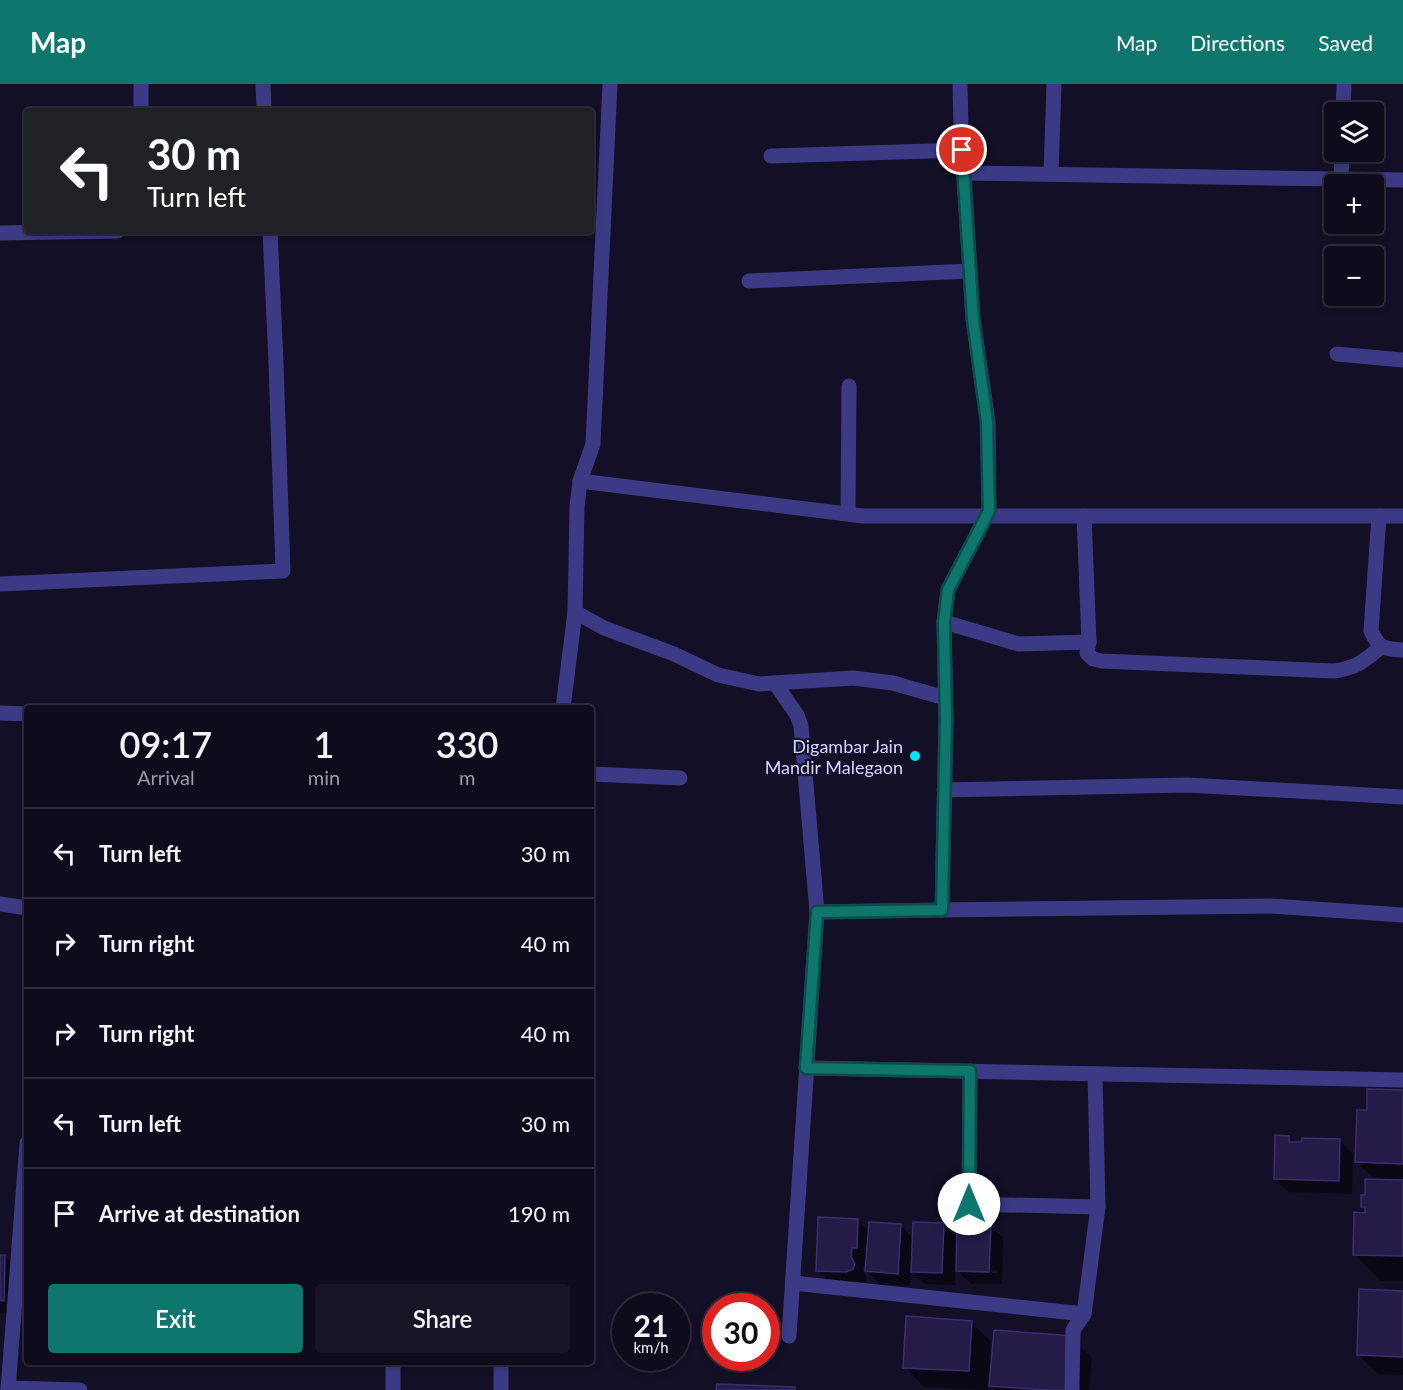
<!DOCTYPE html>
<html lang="en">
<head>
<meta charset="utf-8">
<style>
  :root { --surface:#0e0b1c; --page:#171425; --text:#f1f3f6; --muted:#9b9ba3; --line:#2e2b3b; --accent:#0f766e }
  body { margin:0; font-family:Lato,sans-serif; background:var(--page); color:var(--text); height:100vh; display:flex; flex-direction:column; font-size:22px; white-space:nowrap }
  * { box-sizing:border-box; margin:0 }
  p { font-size:20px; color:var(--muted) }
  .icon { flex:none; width:33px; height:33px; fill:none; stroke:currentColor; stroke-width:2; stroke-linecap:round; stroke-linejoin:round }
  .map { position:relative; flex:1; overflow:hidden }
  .sheet { position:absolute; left:24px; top:621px; width:570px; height:660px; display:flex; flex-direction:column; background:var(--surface); border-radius:6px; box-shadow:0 3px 9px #0003,0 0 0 2px var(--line) }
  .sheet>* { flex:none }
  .banner { position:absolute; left:24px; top:24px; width:570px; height:126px; border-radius:6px; box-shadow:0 3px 9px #0003,0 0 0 2px var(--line); background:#202124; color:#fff; overflow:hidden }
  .fabs { position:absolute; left:1324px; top:18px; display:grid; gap:12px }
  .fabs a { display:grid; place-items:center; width:60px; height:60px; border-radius:6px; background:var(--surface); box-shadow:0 3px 9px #0003,0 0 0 2px var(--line); font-size:30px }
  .speed { position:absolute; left:612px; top:1209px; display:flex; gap:12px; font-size:30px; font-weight:700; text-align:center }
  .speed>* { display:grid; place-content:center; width:78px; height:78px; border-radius:50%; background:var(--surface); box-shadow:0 3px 9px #0003,0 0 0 2px var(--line); line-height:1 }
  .speed small { font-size:15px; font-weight:400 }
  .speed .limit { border:9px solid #d22; background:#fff; color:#111 }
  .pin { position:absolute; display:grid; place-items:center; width:51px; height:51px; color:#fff; margin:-26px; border:3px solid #fff; border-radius:50%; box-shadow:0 2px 6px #0007 }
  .me { position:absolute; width:66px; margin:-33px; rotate:0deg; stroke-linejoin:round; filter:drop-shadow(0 0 4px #0008) }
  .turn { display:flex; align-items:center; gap:21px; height:126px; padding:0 24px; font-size:27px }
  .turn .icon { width:78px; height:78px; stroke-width:2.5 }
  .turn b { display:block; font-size:42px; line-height:51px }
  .eta { display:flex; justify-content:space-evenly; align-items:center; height:102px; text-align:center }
  .eta b { font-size:36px; font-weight:600; line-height:42px }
  .button { display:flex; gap:12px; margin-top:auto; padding:12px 24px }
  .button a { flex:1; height:69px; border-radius:6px; background:var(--accent); color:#fff; font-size:24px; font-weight:600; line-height:69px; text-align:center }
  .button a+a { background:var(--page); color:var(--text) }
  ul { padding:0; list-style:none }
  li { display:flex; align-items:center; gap:18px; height:90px; padding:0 24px; border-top:2px solid var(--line) }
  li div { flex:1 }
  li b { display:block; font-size:22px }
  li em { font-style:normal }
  header { display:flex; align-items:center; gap:36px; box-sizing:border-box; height:84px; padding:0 30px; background:var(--accent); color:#fff }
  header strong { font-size:28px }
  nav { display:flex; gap:33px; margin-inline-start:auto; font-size:21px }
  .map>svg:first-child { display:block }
</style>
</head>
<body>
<header>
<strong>Map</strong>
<nav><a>Map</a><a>Directions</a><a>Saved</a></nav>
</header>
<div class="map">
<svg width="1403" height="1306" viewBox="0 0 1403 1306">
  <rect width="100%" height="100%" fill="#130f26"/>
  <!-- shadow -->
  <g fill="#0007" fill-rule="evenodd">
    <path d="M1403 1008V1197H1381L1355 1171 1366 1130 1367 1127 1362 1122 1376 1097 1357 1078 1368 1028Z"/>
    <path d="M1288 1053 1295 1060 1340 1056 1353 1070 1352 1110 1288 1108 1275 1095Z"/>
    <path d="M858 1136 870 1148 901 1142 913 1154 944 1140 958 1155 990 1141 1003 1154 1002 1200H971L955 1184V1201L925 1200 911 1187 910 1202 880 1200 867 1187 868 1177H865L864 1184 861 1182 867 1195 866 1198 860 1201 831 1200 818 1187ZM969 1186H997V1189H969Z"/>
    <path d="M0 1172H5L18 1185 17 1229H0Z"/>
    <path d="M1403 1208V1291L1378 1290 1358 1271Z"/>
    <path d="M971 1238 991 1258 990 1273 1072 1254 1092 1274 1089 1306H996L988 1299V1306L924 1303 905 1283Z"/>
  </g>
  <!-- building -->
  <g fill="#241b47" stroke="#3b2d73" stroke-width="1.5">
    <path d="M1367 1005 1403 1006V1080L1355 1078 1357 1026H1367Z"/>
    <path d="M1275 1051 1289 1052V1058H1301L1302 1054 1340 1055 1339 1097 1274 1095Z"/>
    <path d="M1365 1095 1403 1096V1172L1353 1171 1354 1128 1365 1129V1123H1361V1111H1365Z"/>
    <path d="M818 1133 858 1135 857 1164H852L851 1173 855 1180 853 1185 846 1188 816 1187Z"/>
    <path d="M869 1138 901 1140 898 1190 865 1187Z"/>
    <path d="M913 1138 944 1139 942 1189 911 1188Z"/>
    <path d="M957 1139 991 1140 989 1188 956 1187Z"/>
    <path d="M0 1171H5L4 1217 0 1216Z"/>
    <path d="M1359 1205 1403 1207V1273L1357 1271Z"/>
    <path d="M906 1232 972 1237 969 1287 903 1284Z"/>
    <path d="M994 1246 1073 1252 1069 1306H1048L989 1302Z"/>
    <path d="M717 1300 795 1303V1306H716Z"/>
  </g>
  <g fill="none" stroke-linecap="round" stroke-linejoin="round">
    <!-- minor -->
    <g stroke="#3d3a85" stroke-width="15">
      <path d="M141 0V27"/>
      <path d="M263 0 264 27"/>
      <path d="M610 0 593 360 580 397 577 422 575 528 604 544 674 570 718 591 759 600 853 594 893 599 945 614"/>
      <path d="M1343 28 1344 0"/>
      <path d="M771 72 962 66"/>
      <path d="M964 89 1403 96"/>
      <path d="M1051 90 1054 0"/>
      <path d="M1341 95 1342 68"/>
      <path d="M0 149 118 147"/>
      <path d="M749 197 970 187"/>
      <path d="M1337 270 1403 276"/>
      <path d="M580 397 863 432H1403"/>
      <path d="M848 429 849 302"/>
      <path d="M1084 432 1089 558 1087 569 1093 575 1102 577 1334 587C1357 584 1364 577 1381 563"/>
      <path d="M1379 432 1371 547C1379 565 1385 565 1403 566"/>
      <path d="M0 500 283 487 276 279 270 147"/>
      <path d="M944 538 1019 560 1089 558"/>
      <path d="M775 599 797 631 801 642 817 828"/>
      <path d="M563 624 575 528"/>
      <path d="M0 629 27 630"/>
      <path d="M591 690 680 694"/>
      <path d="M944 706 1187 701 1403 713"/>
      <path d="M0 820 27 824"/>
      <path d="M942 826 1271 822 1403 831"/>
      <path d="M806 984 1403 996"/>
      <path d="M970 987 969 1120 1098 1123 1095 990"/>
      <path d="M793 1199 1084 1230"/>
      <path d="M789 1252 817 828 942 826 946 635 944 538 948 506 989 427 988 338 973 235 961 45 960 0"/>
      <path d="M8 1304 80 1306"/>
      <path d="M8 1306 27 1059"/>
      <path d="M393 1306V1278"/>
      <path d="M501 1306V1278"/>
      <path d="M1072 1306 1073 1246 1084 1230 1098 1123"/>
    </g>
  </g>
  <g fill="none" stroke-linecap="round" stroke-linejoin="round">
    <!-- route casing -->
    <g stroke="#0a4d48" stroke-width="15">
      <path id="route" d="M962 66 973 235 987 338 989 427 948 506 944 538 946 635 942 826 817 828 806 984 970 987 969 1120"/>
    </g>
    <!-- route -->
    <use href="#route" stroke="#0f766e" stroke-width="10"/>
  </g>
  <!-- markers -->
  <circle fill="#00e5ff" stroke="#130f26" stroke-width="2" cx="915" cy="672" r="6"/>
  <g text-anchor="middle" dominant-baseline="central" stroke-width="4.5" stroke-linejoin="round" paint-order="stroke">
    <!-- poi labels -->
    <g font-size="18" fill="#d9d4ff" stroke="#130f26" text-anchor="end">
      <text x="903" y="662">Digambar Jain<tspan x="903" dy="21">Mandir Malegaon</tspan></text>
    </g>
  </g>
</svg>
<div class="fabs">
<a><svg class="icon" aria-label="layers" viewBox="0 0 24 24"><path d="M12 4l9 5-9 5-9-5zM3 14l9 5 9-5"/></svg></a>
<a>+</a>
<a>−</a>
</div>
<div class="speed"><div>21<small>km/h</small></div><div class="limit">30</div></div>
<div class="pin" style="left:962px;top:66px;background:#d93025"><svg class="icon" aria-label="arrive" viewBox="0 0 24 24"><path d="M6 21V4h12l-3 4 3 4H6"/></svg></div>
<svg class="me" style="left:969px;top:1120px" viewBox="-20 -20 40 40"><circle r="19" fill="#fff"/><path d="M0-13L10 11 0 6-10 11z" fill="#0f766e"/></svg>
<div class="banner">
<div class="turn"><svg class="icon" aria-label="left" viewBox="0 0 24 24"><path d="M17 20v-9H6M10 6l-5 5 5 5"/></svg><div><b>30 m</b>Turn left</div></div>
</div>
<section class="sheet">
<div class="eta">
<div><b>09:17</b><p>Arrival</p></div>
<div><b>1</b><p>min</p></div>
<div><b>330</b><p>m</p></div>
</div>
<ul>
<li><svg class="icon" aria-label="left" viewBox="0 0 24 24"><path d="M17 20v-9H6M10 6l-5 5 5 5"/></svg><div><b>Turn left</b></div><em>30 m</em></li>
<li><svg class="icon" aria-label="right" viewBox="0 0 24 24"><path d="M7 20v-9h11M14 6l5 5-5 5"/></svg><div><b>Turn right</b></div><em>40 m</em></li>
<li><svg class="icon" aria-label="right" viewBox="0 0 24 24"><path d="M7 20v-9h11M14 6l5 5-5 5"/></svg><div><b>Turn right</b></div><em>40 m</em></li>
<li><svg class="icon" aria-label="left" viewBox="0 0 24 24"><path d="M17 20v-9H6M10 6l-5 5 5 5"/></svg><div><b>Turn left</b></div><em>30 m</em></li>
<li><svg class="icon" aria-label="arrive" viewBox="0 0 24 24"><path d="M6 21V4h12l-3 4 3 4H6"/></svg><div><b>Arrive at destination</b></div><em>190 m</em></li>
</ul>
<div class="button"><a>Exit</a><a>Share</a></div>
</section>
</div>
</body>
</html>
